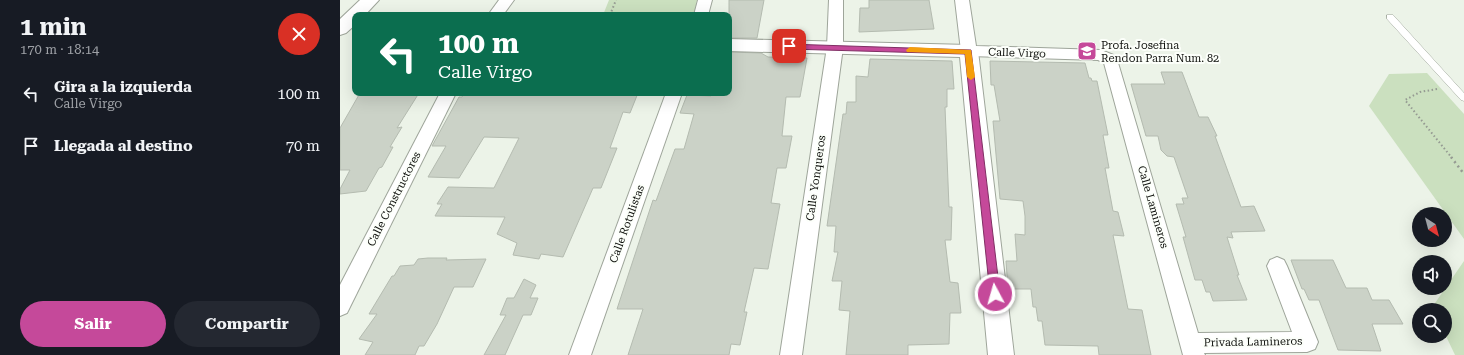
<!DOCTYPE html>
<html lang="es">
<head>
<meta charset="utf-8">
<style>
  :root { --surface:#171b24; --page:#242831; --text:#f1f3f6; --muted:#9ea1a6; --accent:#c5499a }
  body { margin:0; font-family:"Roboto Serif",serif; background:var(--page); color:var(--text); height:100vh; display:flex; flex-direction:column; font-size:15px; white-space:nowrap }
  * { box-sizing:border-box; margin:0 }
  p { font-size:13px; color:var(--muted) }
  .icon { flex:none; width:22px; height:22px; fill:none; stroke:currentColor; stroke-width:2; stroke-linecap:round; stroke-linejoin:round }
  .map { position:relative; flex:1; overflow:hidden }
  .panel { display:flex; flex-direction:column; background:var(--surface); width:340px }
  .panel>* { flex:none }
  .hud { position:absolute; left:12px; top:12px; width:380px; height:84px; border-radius:8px; box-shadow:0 4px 16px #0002; background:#0b6e4f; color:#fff; overflow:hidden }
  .needle { width:26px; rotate:144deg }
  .fabs { position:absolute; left:1072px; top:207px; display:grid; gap:8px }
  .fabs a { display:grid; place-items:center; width:40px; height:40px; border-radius:50%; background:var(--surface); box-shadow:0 4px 16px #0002; font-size:20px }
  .pin { position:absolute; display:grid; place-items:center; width:34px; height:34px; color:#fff; margin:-17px; border-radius:8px; box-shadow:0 2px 6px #0006 }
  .me { position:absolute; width:44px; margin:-22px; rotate:354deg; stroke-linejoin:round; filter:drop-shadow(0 0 3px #0008) }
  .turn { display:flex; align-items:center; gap:14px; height:84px; padding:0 20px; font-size:18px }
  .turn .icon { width:52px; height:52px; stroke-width:2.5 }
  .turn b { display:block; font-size:28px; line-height:34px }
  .round { display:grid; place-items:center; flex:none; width:42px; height:42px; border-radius:21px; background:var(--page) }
  .headline { display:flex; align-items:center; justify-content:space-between; height:68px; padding:0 20px }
  h1 { font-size:24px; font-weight:700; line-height:30px }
  .action { display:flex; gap:8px; margin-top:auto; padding:8px 20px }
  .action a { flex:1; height:46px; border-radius:24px; background:var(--accent); color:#fff; font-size:16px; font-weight:700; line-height:46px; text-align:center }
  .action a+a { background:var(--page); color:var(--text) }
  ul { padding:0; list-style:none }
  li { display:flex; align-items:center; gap:12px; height:52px; padding:0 20px }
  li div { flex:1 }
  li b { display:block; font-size:15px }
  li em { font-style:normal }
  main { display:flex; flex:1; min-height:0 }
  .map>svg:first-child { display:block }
</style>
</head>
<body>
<main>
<section class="panel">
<div class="headline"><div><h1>1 min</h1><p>170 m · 18:14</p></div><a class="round" style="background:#d93025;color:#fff"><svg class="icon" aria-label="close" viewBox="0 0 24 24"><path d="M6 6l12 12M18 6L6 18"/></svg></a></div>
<ul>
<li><svg class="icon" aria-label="left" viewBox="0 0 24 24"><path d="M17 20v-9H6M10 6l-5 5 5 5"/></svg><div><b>Gira a la izquierda</b><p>Calle Virgo</p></div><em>100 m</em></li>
<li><svg class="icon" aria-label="arrive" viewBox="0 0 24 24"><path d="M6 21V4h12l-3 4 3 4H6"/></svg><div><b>Llegada al destino</b></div><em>70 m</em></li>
</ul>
<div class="action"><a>Salir</a><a>Compartir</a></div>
</section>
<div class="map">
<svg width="1124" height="355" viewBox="0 0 1124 355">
  <rect width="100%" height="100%" fill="#ecf3e8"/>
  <!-- green -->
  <g fill="#cbe0bf">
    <path d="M269 0H357L354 15H263Z"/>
    <path d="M1087 73 1124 114V239L1029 106 1049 74Z"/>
    <path d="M1124 261V355H1115L1105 334V310H1095L1093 306Z"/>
  </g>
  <!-- building -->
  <g fill="#cbd2c7" stroke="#b4bbb0">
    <path d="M389 0H424L417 38H389Z"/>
    <path d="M529 0H589L594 29 519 32 520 8H529Z"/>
    <path d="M389 52 421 53 428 57 467 58 460 97H446L442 136H452L446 168H437L431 203 440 204 428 269 414 268 404 312H407L400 345 391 344 389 355H288L303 309H277L313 200 316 201 335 149H344L354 114 340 113 347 95 371 96 372 93H389Z"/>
    <path d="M530 59 612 61 614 89H607V107H605L609 207H612L611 240H605L610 282 618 283 621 313H610L609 344 568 345V355H506L510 311 499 310 502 281H492L498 252H494L496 226H487L503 114H506L507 102H516V76L528 77Z"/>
    <path d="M650 61 745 63 749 78H751L752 81H757L768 135H763L769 168H765L773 211 778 212 784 236 773 235 788 309 802 310 811 355H759L758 346 705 345 702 321H698L696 307H693L691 289H668L666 261H677L675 234 685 235V216L683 201 660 199 653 121H660L654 85H651Z"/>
    <path d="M821 72H842L859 117H868L877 136H875L901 207 914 206 925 231 891 232 893 238 887 237 899 275H897L907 300 873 301 870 292H866L862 280H855L843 237H846L836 204H844L842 198H848L834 157 827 156 821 150 818 136H806L791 84H825Z"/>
    <path d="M20 93H79L57 128 62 127 50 147H53L42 167 39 168 26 191 0 194V189L10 170H0V128Z"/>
    <path d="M124 93H298L290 113 283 112 270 148H277L261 188H253L223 257 201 254 199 259 173 255 177 243 157 234 165 217 95 216 102 204H97L108 187 154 188 179 138 144 137 119 178 88 177 106 146H92L119 97H122Z"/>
    <path d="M88 258H107L106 260 146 259 133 287H114L97 324 84 346H79L75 355H25L33 342 19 339 37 314H29L52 276H54L60 266 74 265 78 259Z"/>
    <path d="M951 260H993L1006 288H1027L1032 300H1049L1063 324H1032L1041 351 998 350 979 300H969L964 289H962Z"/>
    <path d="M184 279 196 285 190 298H198L191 315H183L165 355H144L166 315H160L167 298H174Z"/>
  </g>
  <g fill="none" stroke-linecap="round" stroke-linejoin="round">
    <!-- lane casing -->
    <g stroke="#9ea59a" stroke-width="1">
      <path id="lane" d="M1047 15H1053L1124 93V101L1121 100 1047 19Z"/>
    </g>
    <!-- street casing -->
    <g stroke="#9ea59a" stroke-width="2">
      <g id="street">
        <path d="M159 0H174L163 15H148Z"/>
        <path d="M358 0H372L368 15H354Z"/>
        <path d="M489 0H503V47L462 355H440L487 47Z"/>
        <path d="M615 0H629L636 46 761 50 776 56 858 333 952 332 927 266 930 260 937 257 944 260 947 266 978 342 975 349 967 352 864 353 865 355H843L764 63 758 60 629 56 624 55 621 51Z"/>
        <path d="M100 93H116L7 313 0 316V285Z"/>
        <path d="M326 93H342L251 355H229Z"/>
      </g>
    </g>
    <!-- secondary casing -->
    <g stroke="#9ea59a" stroke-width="2">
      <g id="secondary">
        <path d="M20 0H39L25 15H15V25L6 33 0 35V19Z"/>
        <path d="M389 39 629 45 636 47 638 51 674 355H648L620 57 389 51Z"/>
      </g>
    </g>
    <!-- path-far1 -->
    <g stroke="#959a92" stroke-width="2" stroke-dasharray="1.5 2.5" stroke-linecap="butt">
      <path d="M270 15 276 0"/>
      <path d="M1097 89 1080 92 1065 100 1112 158"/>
    </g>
    <!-- path -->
    <path stroke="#959a92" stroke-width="2.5" stroke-dasharray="2 3.5" stroke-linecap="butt" d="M1111 157 1124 174"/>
    <!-- lane -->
    <use href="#lane" fill="#fff" fill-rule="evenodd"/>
    <!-- street -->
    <use href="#street" fill="#fff" fill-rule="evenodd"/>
    <!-- secondary -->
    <use href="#secondary" fill="#fff" fill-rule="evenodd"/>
  </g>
  <!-- route -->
  <path fill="#c5499a" stroke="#802f64" d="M447 44 631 50 660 294 659 298 655 299 651 298 650 294 625 54 449 49 447 48Z"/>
  <!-- slow -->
  <path fill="#f59e0b" d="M570 47 631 50 635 77 631 80 627 77 625 54 567 52 566 50Z"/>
  <!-- icons -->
  <defs>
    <g id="school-square" transform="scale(1)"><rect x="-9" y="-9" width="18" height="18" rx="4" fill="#c5499a" stroke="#fcfffa"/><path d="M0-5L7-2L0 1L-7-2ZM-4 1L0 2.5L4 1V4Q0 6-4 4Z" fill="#fff"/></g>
  </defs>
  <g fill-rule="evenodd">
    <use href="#school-square" x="747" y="51"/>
  </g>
  <g text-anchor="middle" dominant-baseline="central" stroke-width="4" stroke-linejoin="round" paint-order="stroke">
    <!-- poi labels -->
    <g font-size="11" fill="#11130f" stroke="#fcfffa" text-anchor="start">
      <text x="761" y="45">Profa. Josefina<tspan x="761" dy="13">Rendon Parra Num. 82</tspan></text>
    </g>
    <!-- street labels -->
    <g font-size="11" fill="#11130f" stroke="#fcfffa">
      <text transform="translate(677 53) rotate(2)">Calle Virgo</text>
      <text transform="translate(476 178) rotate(-82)">Calle Yonqueros</text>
      <text transform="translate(54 199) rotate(-63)">Calle Constructores</text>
      <text transform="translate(813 207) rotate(74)">Calle Lamineros</text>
      <text transform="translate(287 224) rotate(-70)">Calle Rotulistas</text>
      <text transform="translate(913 342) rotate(-1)">Privada Lamineros</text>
    </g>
  </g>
</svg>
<div class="fabs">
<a><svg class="needle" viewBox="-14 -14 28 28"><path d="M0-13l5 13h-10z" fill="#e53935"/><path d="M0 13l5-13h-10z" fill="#9ea1a6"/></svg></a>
<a><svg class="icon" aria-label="sound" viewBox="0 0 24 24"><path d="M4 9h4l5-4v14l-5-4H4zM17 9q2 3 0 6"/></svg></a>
<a><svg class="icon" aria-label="search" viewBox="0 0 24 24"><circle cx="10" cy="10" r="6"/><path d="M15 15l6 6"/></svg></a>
</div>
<div class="pin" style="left:449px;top:46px;background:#d93025"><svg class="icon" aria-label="arrive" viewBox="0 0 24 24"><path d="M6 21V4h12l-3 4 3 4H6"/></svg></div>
<svg class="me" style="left:655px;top:294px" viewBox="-20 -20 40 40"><circle r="17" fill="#c5499a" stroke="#fff" stroke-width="3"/><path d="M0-11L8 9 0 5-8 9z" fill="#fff"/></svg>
<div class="hud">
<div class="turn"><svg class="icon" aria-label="left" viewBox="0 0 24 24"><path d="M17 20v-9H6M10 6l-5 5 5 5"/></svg><div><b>100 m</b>Calle Virgo</div></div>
</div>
</div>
</main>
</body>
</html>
